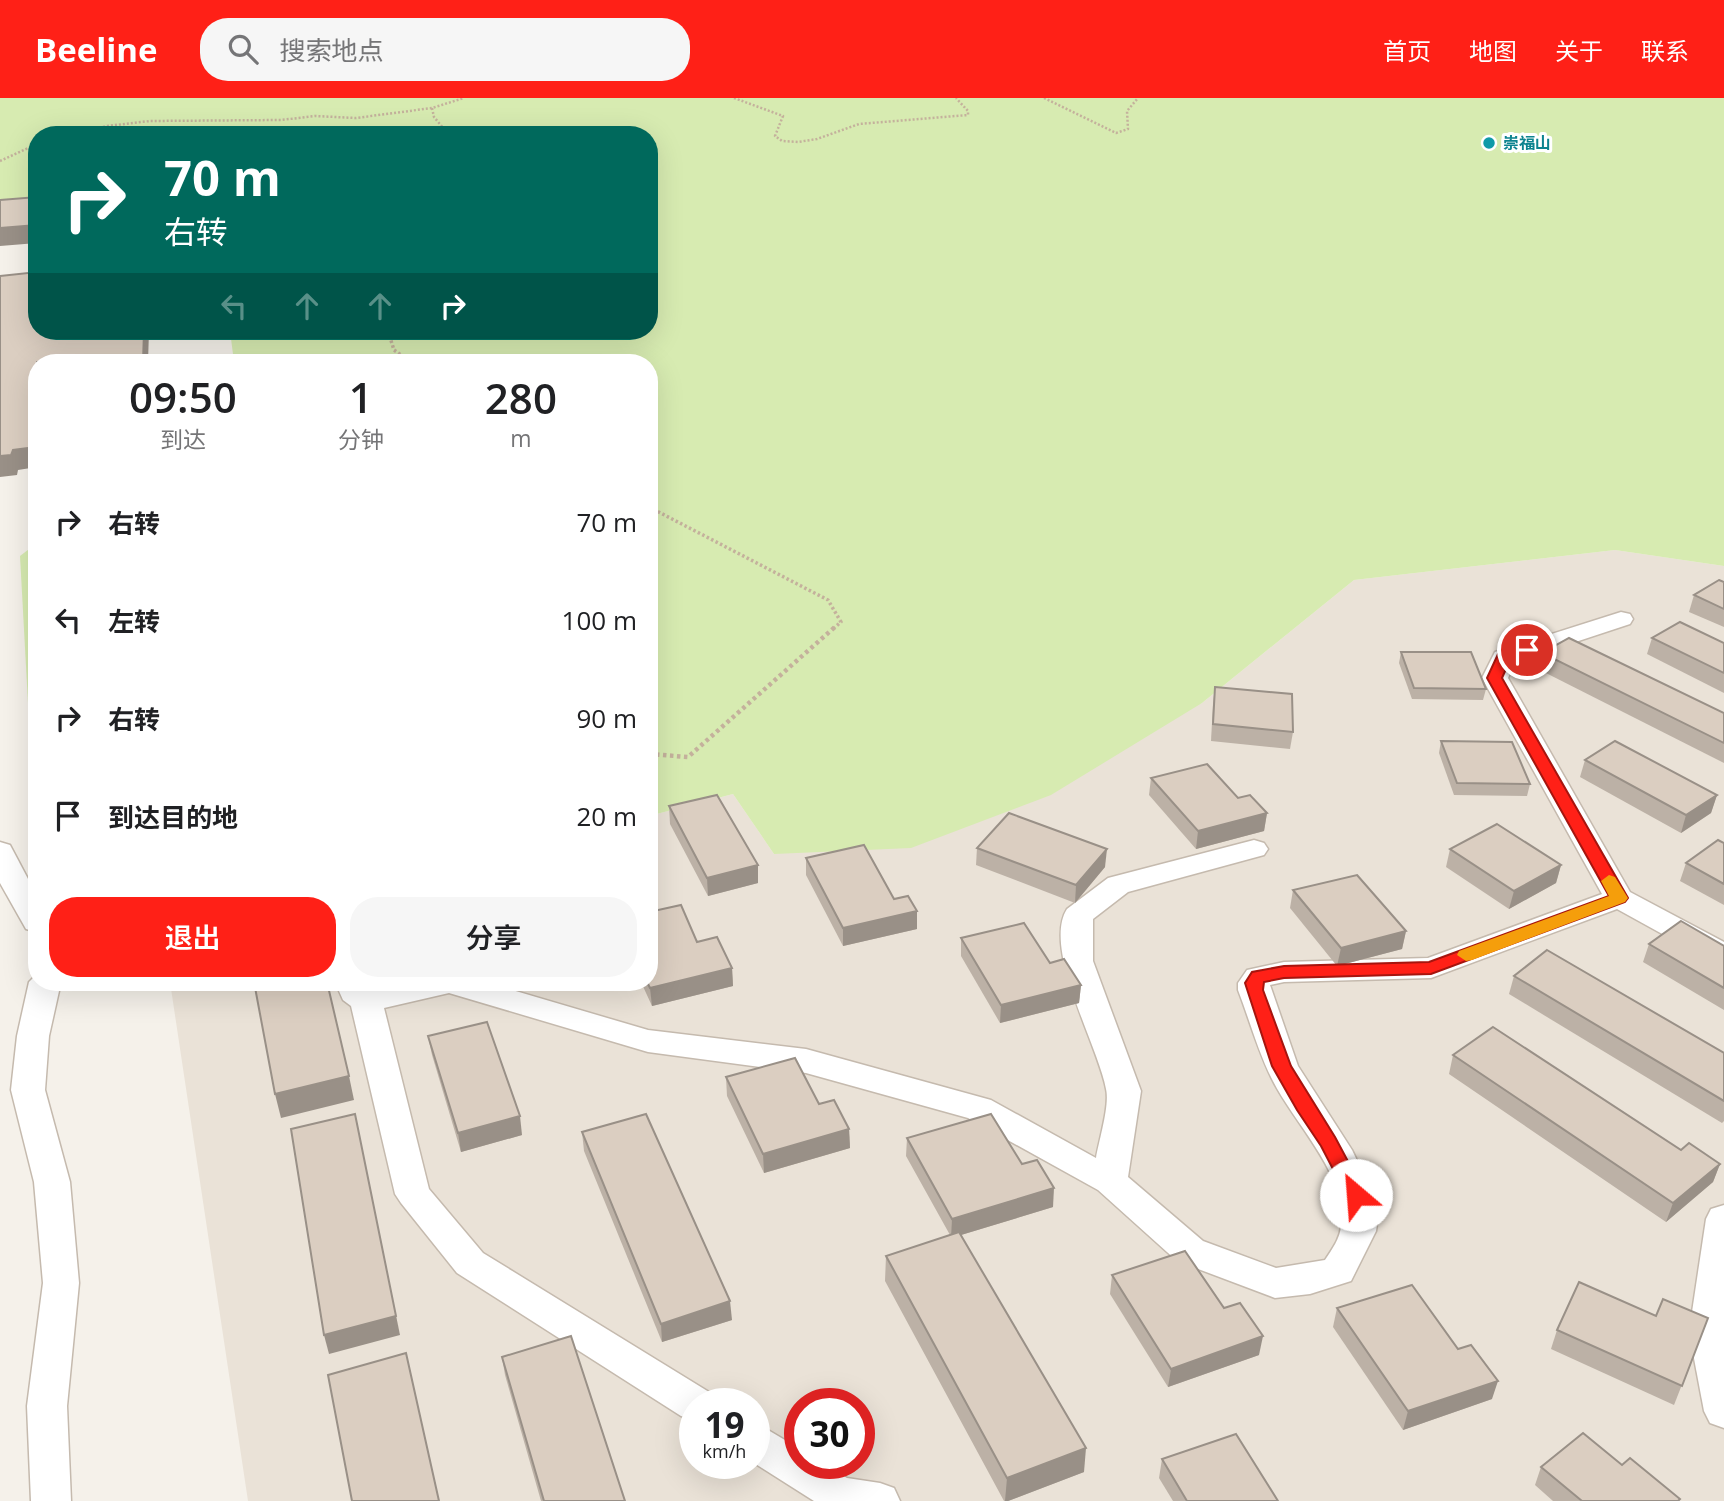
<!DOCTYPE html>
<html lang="zh">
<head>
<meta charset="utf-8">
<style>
  :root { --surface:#fff; --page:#f6f6f6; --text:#202124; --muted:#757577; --accent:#ff2017 }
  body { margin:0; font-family:"Open Sans","Noto Sans SC",sans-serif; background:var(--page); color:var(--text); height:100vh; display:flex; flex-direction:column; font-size:26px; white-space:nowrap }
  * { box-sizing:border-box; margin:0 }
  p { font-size:23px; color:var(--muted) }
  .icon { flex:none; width:38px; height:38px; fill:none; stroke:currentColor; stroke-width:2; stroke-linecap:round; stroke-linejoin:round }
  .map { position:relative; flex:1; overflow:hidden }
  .side { position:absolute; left:28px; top:256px; width:630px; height:637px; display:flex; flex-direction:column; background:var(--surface); border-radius:28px; box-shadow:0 7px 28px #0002 }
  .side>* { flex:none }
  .guide { position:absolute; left:28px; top:28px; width:630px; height:214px; border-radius:28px; box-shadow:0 7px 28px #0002; background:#00695c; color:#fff; overflow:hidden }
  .speed { position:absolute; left:679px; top:1290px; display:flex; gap:14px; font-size:35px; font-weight:700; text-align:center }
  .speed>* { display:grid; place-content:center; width:91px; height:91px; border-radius:50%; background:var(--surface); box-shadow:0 7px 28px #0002; line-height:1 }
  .speed small { font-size:18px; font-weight:400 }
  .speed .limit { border:10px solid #d22; background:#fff; color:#111 }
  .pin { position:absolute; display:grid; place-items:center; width:60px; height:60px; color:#fff; margin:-30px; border:4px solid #fff; border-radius:50%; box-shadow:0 2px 7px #0007 }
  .me { position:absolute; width:77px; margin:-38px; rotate:333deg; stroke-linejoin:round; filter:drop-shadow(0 0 5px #0008) }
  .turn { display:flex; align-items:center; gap:24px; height:147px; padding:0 21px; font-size:32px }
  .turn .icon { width:91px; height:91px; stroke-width:2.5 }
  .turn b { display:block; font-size:49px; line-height:60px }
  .lanes { display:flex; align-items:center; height:66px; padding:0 21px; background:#0003; justify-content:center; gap:35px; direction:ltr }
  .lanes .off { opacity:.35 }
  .eta { display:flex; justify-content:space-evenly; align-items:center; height:119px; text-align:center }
  .eta b { font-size:42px; font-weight:600; line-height:49px }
  .cta { display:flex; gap:14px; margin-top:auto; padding:14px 21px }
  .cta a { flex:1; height:80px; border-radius:28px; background:var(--accent); color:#fff; font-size:28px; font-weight:600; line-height:80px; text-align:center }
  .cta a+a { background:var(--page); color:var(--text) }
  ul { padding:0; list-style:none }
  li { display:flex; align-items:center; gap:21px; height:98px; padding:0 21px }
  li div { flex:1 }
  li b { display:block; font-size:26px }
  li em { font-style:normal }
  header { display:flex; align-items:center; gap:42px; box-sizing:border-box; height:98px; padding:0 35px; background:var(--accent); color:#fff }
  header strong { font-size:33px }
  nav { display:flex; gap:38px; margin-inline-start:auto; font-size:24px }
  .search { width:490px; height:63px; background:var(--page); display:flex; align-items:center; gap:18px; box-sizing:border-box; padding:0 24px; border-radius:28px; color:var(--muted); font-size:26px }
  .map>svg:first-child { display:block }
</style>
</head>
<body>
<header>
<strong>Beeline</strong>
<div class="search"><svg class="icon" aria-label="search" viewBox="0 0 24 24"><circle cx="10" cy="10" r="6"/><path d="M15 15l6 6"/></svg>搜索地点</div>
<nav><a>首页</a><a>地图</a><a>关于</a><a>联系</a></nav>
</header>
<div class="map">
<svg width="1724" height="1403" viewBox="0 0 1724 1403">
  <rect width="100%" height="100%" fill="#f5f1ea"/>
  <!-- residential -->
  <path fill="#eae2d7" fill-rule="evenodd" d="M1615 452 1724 468V1403H248L170 884H649V718L733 696 774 756 1202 605 1354 482ZM695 1306H754V1365H695ZM800 1306H859V1365H800Z"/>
  <!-- green -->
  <g fill="#d7ebb1">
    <path d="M0 0H1724V468L1615 452 1354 482 1202 605 1051 697 911 750 774 756 733 696 649 718V264H234L230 233H649V37H37V105L0 113Z"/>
    <path d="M37 445V653L28 605 20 458Z"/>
  </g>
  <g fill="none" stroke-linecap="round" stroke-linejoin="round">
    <!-- minor casing -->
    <g stroke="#c5baae" stroke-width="3">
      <g id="minor">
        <path d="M1621 514 1630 516 1633 521 1630 526 1515 564 1508 580 1630 794 1724 844V867L1713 864 1617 811 1431 880 1284 884 1270 887 1298 968 1352 1052 1375 1100 1378 1119 1376 1133 1351 1183 1310 1196 1275 1200 1177 1163 1098 1092 968 1020 806 975 648 954 449 895 384 910 429 1091 483 1155 709 1294 714 1306H695V1322L681 1318 457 1175 401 1105 395 1096 351 908 343 902 335 884H367L371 891 403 884H485L648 932 806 951 991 1002 1096 1060C1099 1042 1110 1007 1106 991 1098 947 1042 850 1067 811L1108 780 1254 742 1264 745 1268 751 1264 757 1128 794 1093 821V863L1141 993 1128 1079 1203 1143 1276 1170 1325 1162C1332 1151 1340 1141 1341 1128 1349 1079 1294 1025 1273 983 1258 954 1250 923 1238 892V885L1247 872 1284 864 1428 860 1602 796 1482 580 1495 554Z"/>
        <path d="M0 744 10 747 37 798V834L26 831 0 785Z"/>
        <path d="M37 876V884H61L49 938 45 992 70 1084 79 1185 67 1308 71 1403H31L27 1308 43 1185 34 1084 11 992 17 938 29 884Z"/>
        <path d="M1724 1107V1330L1710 1325 1704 1313 1689 1234 1706 1121 1711 1111Z"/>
        <path d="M754 1327 768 1332 800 1351V1365H822L847 1380 880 1385 894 1390 900 1403H814L754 1365Z"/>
      </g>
    </g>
    <!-- path-far2 -->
    <g stroke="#c4b19c" stroke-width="2.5" stroke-dasharray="2 2" stroke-linecap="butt">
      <path d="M734 0 783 18 775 38 782 43 798 44 817 41 859 26 968 17V13L956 0"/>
      <path d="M1044 0 1116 35 1128 31 1127 13 1138 0"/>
      <path d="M432 10 434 19 449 37"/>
      <path d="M68 37 107 28 150 23 281 22 315 18 356 20 432 10 464 0"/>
      <path d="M0 63 37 46"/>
    </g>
    <!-- path-far1 -->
    <g stroke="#c4b19c" stroke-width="3.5" stroke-dasharray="2.5 2.5" stroke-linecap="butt">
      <path d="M388 233 394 252 411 264"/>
      <path d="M649 409 828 502 841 524 834 530"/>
    </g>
    <!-- path -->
    <path stroke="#c4b19c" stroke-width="4.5" stroke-dasharray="3.5 3.5" stroke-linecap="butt" d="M649 656 688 659 836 528"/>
    <!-- minor -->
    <use href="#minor" fill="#fff" fill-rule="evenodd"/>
  </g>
  <!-- wall -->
  <g fill="#bcb1a6">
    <path d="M1724 484V529L1689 514 1694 497Z"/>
    <path d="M1652 540 1724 545V595L1647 556Z"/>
    <path d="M1401 554 1486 591 1483 602 1412 601 1399 565Z"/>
    <path d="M1542 555 1724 615V665L1538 571Z"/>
    <path d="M1215 589 1293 634 1290 651 1211 643 1213 606Z"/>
    <path d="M1441 643 1530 686 1527 698 1454 697 1439 655Z"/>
    <path d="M1585 662 1717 697 1711 715 1681 735 1580 679Z"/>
    <path d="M1151 680 1238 700 1267 715 1264 733 1196 751 1149 697Z"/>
    <path d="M669 708 758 767V785L708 798 670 726Z"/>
    <path d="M1724 745V807L1680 783 1686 765Z"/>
    <path d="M977 750 1105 769 1075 805 976 767Z"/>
    <path d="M1450 751 1561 767 1556 785 1509 811 1446 769Z"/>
    <path d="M806 760 917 831 843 848 806 777Z"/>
    <path d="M1293 792 1406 833 1402 851 1337 868 1290 810Z"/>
    <path d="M961 840 1050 865 1081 887 1079 905 1000 925 961 858Z"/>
    <path d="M697 844 732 870 733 888 652 908 641 884H649Z"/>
    <path d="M1649 846 1724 848V912L1643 864Z"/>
    <path d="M1514 878 1724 955V1023L1722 1025 1509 896Z"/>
    <path d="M428 938 522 1037 461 1054 432 957Z"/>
    <path d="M1453 957 1681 1052 1720 1066 1713 1084 1666 1124 1449 976Z"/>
    <path d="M726 979 819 1006 849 1031 850 1050 764 1075 727 998Z"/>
    <path d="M582 1034 732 1222 662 1244 584 1053Z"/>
    <path d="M907 1040 1022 1066 1053 1109 961 1137 1084 1374 1008 1403H1004L885 1183 886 1158 950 1137 906 1058Z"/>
    <path d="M1112 1177 1224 1210 1259 1257 1168 1289 1110 1196Z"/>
    <path d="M1337 1210 1492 1301 1403 1332 1333 1229Z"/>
    <path d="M1656 1218 1708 1220 1674 1307 1551 1251 1557 1232Z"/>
    <path d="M502 1259 625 1403H541L505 1277Z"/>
    <path d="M1162 1361 1278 1403H1173L1159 1380Z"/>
    <path d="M1622 1367 1680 1401 1679 1403H1553L1535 1387 1541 1369Z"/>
  </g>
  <!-- shaded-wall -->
  <g fill="#999087">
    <path d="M37 127V145L0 148V130Z"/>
    <path d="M144 233H149L148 264H143Z"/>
    <path d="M37 344V369L18 372 17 377 0 379V358L13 352Z"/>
    <path d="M1717 697 1711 715 1681 735 1686 717Z"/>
    <path d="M1267 715 1264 733 1196 751 1198 733Z"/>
    <path d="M1107 751 1105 769 1075 805 1076 787Z"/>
    <path d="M758 767V785L708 798 707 780Z"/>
    <path d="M1561 767 1556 785 1509 811 1514 793Z"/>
    <path d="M917 813V831L843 848V830Z"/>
    <path d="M1406 833 1402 851 1337 868 1341 850Z"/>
    <path d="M732 870 733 888 652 908 650 890Z"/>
    <path d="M1081 887 1079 905 1000 925 1001 907Z"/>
    <path d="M349 978 354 1002 281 1020 275 996Z"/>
    <path d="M355 1016 400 1237 329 1256 324 1237Z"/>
    <path d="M520 1018 522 1037 461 1054 458 1035Z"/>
    <path d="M849 1031 850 1050 764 1075 763 1056Z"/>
    <path d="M1720 1066 1713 1084 1666 1124 1673 1105Z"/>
    <path d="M1054 1090 1053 1109 951 1140 952 1121Z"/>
    <path d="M730 1203 732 1222 662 1244 661 1226Z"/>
    <path d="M1263 1238 1259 1257 1168 1289 1171 1271Z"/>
    <path d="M1498 1283 1492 1301 1403 1332 1408 1313Z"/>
    <path d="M1086 1350 1084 1374 1008 1403H1005L1007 1380Z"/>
  </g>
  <!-- building -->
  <g fill="#dbcec1" stroke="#999087" stroke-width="2">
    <path d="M37 99V127L0 130V102Z"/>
    <path d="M37 174V233H144L143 264H37L36 349 13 352 11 357 0 358V178Z"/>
    <path d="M1719 482 1724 484V511L1694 497Z"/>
    <path d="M1680 524 1724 545V575L1652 540Z"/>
    <path d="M1569 540 1724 615V645L1542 555Z"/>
    <path d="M1401 554H1471L1486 591 1414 590Z"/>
    <path d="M1215 589 1292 596 1293 634 1213 626Z"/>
    <path d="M1441 643 1512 644 1530 686 1457 685Z"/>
    <path d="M1615 643 1717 697 1686 717 1585 662Z"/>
    <path d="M1207 666 1238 700 1250 697 1267 715 1198 733 1151 680Z"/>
    <path d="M717 697 758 767 707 780 669 708Z"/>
    <path d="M1009 715 1107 751 1076 787 977 750Z"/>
    <path d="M1497 726 1561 767 1514 793 1450 751Z"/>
    <path d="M1718 742 1724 745V786L1686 765Z"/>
    <path d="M864 747 894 801 908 798 917 813 843 830 806 760Z"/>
    <path d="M1357 777 1406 833 1341 850 1293 792Z"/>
    <path d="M681 807 697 844 717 839 732 870 650 890 647 884H649V814Z"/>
    <path d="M1681 823 1724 848V890L1649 846Z"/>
    <path d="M1024 825 1050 865 1064 861 1081 887 1001 907 961 840Z"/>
    <path d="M1547 852 1724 955V1003L1514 878Z"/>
    <path d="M254 884H327L349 978 275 996Z"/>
    <path d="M487 924 520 1018 458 1035 428 938Z"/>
    <path d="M1493 929 1681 1052 1689 1045 1720 1066 1673 1105 1453 957Z"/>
    <path d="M795 960 819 1006 834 1002 849 1031 763 1056 726 979Z"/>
    <path d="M355 1016 396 1218 324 1237 291 1031Z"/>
    <path d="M646 1016 730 1203 661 1226 582 1034Z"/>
    <path d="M991 1016 1022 1066 1037 1062 1054 1090 952 1121 907 1040Z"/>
    <path d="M959 1134 1086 1350 1007 1380 886 1158Z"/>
    <path d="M1185 1153 1224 1210 1240 1205 1263 1238 1171 1271 1112 1177Z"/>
    <path d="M1579 1184 1656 1218 1663 1201 1708 1220 1682 1288 1557 1232Z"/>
    <path d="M1412 1187 1458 1251 1471 1247 1498 1283 1408 1313 1337 1210Z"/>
    <path d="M571 1238 625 1403H544L502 1259Z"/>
    <path d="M406 1255 439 1403H352L328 1277Z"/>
    <path d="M1583 1335 1622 1367 1630 1360 1680 1401 1678 1403H1582L1541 1369Z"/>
    <path d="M1236 1336 1278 1403H1187L1162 1361Z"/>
  </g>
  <!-- route -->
  <path fill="#ff2017" stroke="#a6150f" stroke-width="2" d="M1527 547 1534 552 1532 555 1510 562 1502 580 1628 800 1625 804 1431 876 1284 880 1264 884 1263 892 1291 968 1335 1039 1366 1097 1364 1102 1356 1105 1349 1102 1321 1048 1297 1012 1272 968 1245 885 1252 874 1284 868 1429 864 1609 798 1487 580 1498 556Z"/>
  <!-- slow -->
  <path fill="#f59e0b" d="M1609 777 1615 779 1628 800 1625 804 1472 862 1466 863 1457 857 1459 853 1609 798 1601 783Z"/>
  <!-- markers -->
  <circle fill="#0f9aa8" stroke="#fff" stroke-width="2.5" cx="1489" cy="45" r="7"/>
  <g text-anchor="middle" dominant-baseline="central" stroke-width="6" stroke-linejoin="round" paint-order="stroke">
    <!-- far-culture labels -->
    <g font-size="16" font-weight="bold" fill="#0d838f" stroke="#fff" text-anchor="start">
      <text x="1503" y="45">崇福山</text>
    </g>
  </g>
</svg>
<div class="speed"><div>19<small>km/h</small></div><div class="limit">30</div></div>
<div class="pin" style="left:1527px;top:552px;background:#d93025"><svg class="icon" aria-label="arrive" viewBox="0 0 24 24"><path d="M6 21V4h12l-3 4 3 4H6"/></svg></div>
<svg class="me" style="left:1356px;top:1097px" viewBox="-20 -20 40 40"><circle r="19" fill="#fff"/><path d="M0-13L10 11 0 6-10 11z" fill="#ff2017"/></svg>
<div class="guide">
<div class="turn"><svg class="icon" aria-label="right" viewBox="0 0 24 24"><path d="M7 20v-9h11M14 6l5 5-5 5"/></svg><div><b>70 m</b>右转</div></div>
<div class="lanes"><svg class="icon off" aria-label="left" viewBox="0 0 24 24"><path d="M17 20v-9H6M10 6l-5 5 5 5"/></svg><svg class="icon off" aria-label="ahead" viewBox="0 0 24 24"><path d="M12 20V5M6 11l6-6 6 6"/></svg><svg class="icon off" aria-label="ahead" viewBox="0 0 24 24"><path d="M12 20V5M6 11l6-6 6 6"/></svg><svg class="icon" aria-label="right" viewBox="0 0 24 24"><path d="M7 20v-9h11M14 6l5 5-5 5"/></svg></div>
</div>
<section class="side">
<div class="eta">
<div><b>09:50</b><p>到达</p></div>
<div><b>1</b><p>分钟</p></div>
<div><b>280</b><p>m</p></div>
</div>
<ul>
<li><svg class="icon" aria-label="right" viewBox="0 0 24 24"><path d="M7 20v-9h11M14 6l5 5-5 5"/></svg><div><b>右转</b></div><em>70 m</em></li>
<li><svg class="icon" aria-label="left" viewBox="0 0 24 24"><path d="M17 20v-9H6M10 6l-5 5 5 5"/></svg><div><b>左转</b></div><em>100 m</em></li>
<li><svg class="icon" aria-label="right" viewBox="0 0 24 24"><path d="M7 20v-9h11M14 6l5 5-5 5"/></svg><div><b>右转</b></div><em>90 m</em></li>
<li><svg class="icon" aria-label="arrive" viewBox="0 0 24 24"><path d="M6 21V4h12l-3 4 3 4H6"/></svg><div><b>到达目的地</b></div><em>20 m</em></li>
</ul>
<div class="cta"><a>退出</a><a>分享</a></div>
</section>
</div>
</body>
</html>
